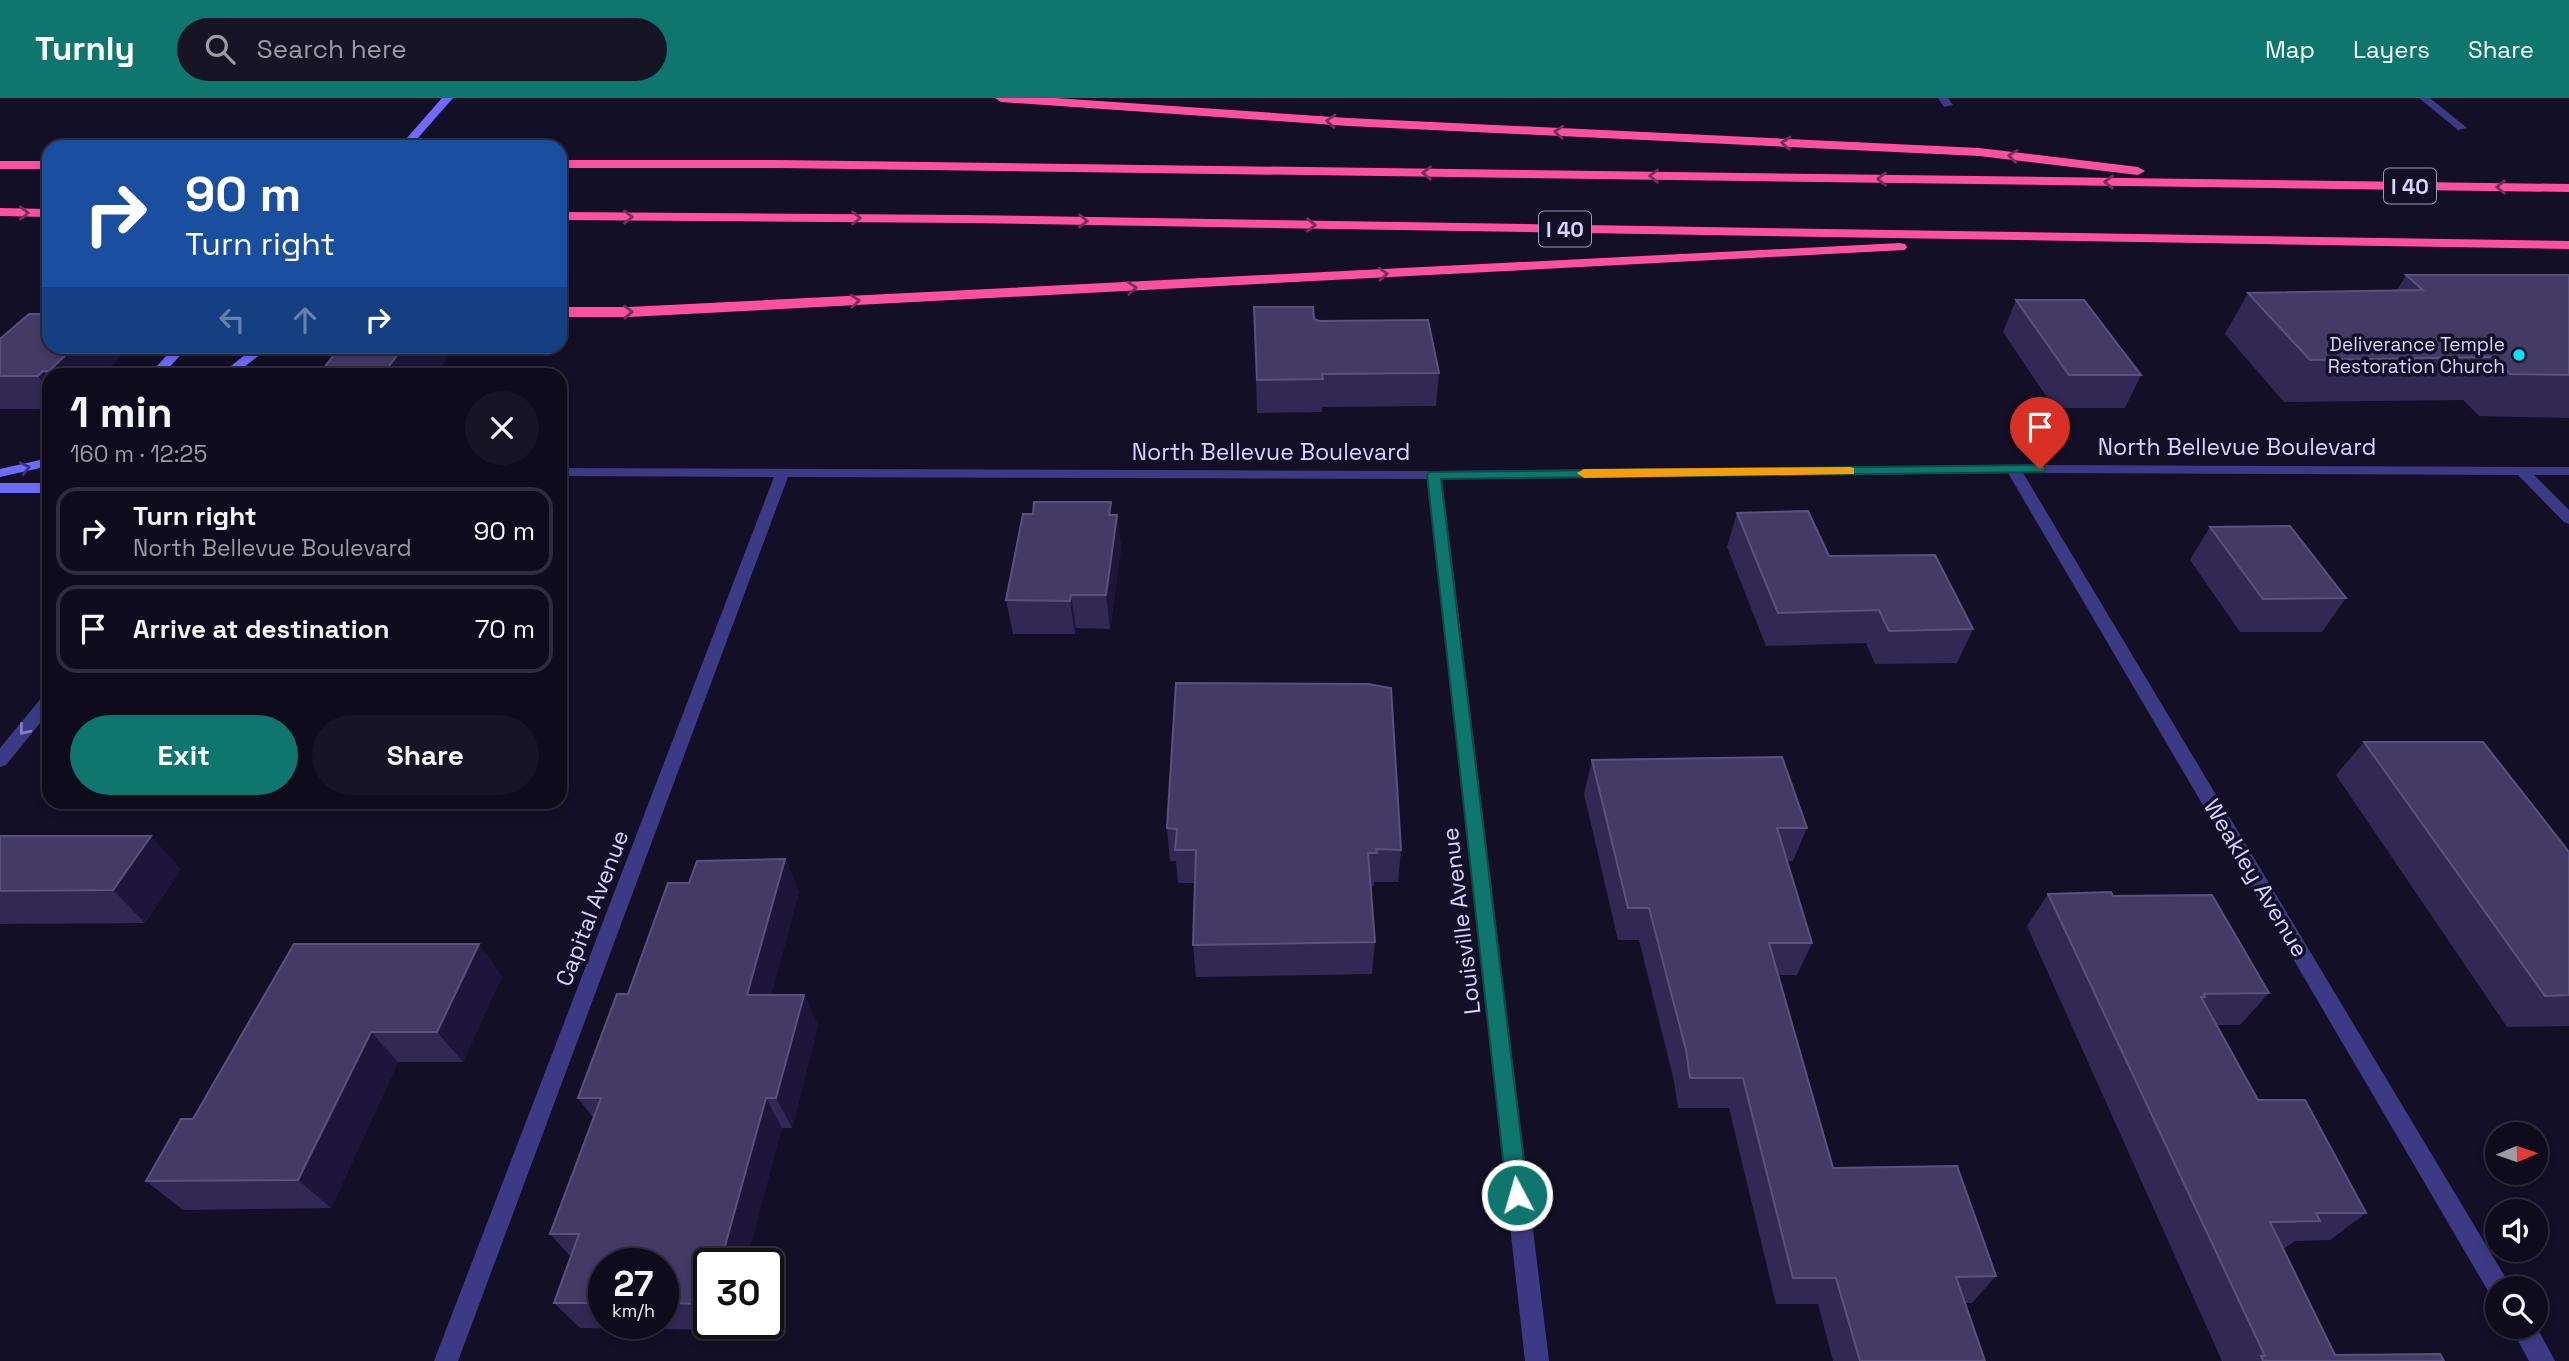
<!DOCTYPE html>
<html lang="en">
<head>
<meta charset="utf-8">
<style>
  :root { --surface:#0e0b1c; --page:#171425; --text:#f1f3f6; --muted:#9b9ba3; --line:#2e2b3b; --accent:#0f766e }
  body { margin:0; font-family:"Space Grotesk",sans-serif; background:var(--page); color:var(--text); height:100vh; display:flex; flex-direction:column; font-size:26px; white-space:nowrap }
  * { box-sizing:border-box; margin:0 }
  p { font-size:23px; color:var(--muted) }
  .icon { flex:none; width:38px; height:38px; fill:none; stroke:currentColor; stroke-width:2; stroke-linecap:round; stroke-linejoin:round }
  .map { position:relative; flex:1; overflow:hidden }
  .drawer { position:absolute; left:42px; top:270px; width:525px; height:441px; display:flex; flex-direction:column; background:var(--surface); border-radius:21px; box-shadow:0 4px 10px #0003,0 0 0 2px var(--line) }
  .drawer>* { flex:none }
  .banner { position:absolute; left:42px; top:42px; width:525px; height:214px; border-radius:21px; box-shadow:0 4px 10px #0003,0 0 0 2px var(--line); background:#1a4fa0; color:#fff; overflow:hidden }
  .needle { width:46px; rotate:88deg }
  .fabs { position:absolute; left:2485px; top:1024px; display:grid; gap:14px }
  .fabs a { display:grid; place-items:center; width:63px; height:63px; border-radius:50%; background:var(--surface); box-shadow:0 4px 10px #0003,0 0 0 2px var(--line); font-size:35px }
  .speed { position:absolute; left:588px; top:1150px; display:flex; gap:14px; font-size:35px; font-weight:700; text-align:center }
  .speed>* { display:grid; place-content:center; width:91px; height:91px; border-radius:50%; background:var(--surface); box-shadow:0 4px 10px #0003,0 0 0 2px var(--line); line-height:1 }
  .speed small { font-size:18px; font-weight:400 }
  .speed .limit { border:4px solid #111; border-radius:10px; background:#fff; color:#111 }
  .pin { position:absolute; display:grid; place-items:center; width:60px; height:60px; color:#fff; margin:-72px -30px; border-radius:50% 50% 50% 0; rotate:-45deg; box-shadow:0 0 7px #0007 }
  .pin .icon { rotate:45deg }
  .me { position:absolute; width:77px; margin:-38px; rotate:354deg; stroke-linejoin:round; filter:drop-shadow(0 0 5px #0008) }
  .turn { display:flex; align-items:center; gap:24px; height:147px; padding:0 28px; font-size:32px }
  .turn .icon { width:91px; height:91px; stroke-width:2.5 }
  .turn b { display:block; font-size:49px; line-height:60px }
  .lanes { display:flex; align-items:center; height:66px; padding:0 28px; background:#0003; justify-content:center; gap:35px; direction:ltr }
  .lanes .off { opacity:.35 }
  .round { display:grid; place-items:center; flex:none; width:74px; height:74px; border-radius:37px; background:var(--page) }
  .head { display:flex; align-items:center; justify-content:space-between; height:119px; padding:0 28px }
  h1 { font-size:42px; font-weight:700; line-height:52px }
  .action { display:flex; gap:14px; margin-top:auto; padding:14px 28px }
  .action a { flex:1; height:80px; border-radius:42px; background:var(--accent); color:#fff; font-size:28px; font-weight:700; line-height:80px; text-align:center }
  .action a+a { background:var(--page); color:var(--text) }
  ul { padding:0; list-style:none }
  li { display:flex; align-items:center; gap:21px; height:88px; margin:0 14px 10px; padding:0 14px; border:4px solid var(--line); border-radius:21px }
  li div { flex:1 }
  li b { display:block; font-size:26px }
  li em { font-style:normal }
  header { display:flex; align-items:center; gap:42px; box-sizing:border-box; height:98px; padding:0 35px; background:var(--accent); color:#fff }
  header strong { font-size:33px }
  nav { display:flex; gap:38px; margin-inline-start:auto; font-size:24px }
  .search { width:490px; height:63px; background:var(--page); display:flex; align-items:center; gap:18px; box-sizing:border-box; padding:0 24px; border-radius:38px; color:var(--muted); font-size:26px }
  .map>svg:first-child { display:block }
</style>
</head>
<body>
<header>
<strong>Turnly</strong>
<div class="search"><svg class="icon" aria-label="search" viewBox="0 0 24 24"><circle cx="10" cy="10" r="6"/><path d="M15 15l6 6"/></svg>Search here</div>
<nav><a>Map</a><a>Layers</a><a>Share</a></nav>
</header>
<div class="map">
<svg width="2569" height="1263" viewBox="0 0 2569 1263">
  <rect width="100%" height="100%" fill="#130f26"/>
  <g fill="none" stroke-linecap="round" stroke-linejoin="round">
    <!-- street -->
    <g fill="#3d3a85" fill-rule="evenodd">
      <path d="M1938 0H1948L1953 7 1944 9Z"/>
      <path d="M2419 0H2430L2467 30 2458 32Z"/>
      <path d="M2013 367 2569 369V377H2534L2569 412V426L2564 424 2518 377 2023 375 2507 1182 2511 1190H2497V1201L2491 1198 2008 375 1442 381 1549 1263H1525L1427 381 788 379 458 1263H434L774 379 560 378V370L1434 373Z"/>
      <path d="M49 596V614L6 667 0 669V650L43 598Z"/>
      <path d="M2510 1228H2536L2555 1263H2529Z"/>
    </g>
    <!-- secondary -->
    <g fill="#6f6bff" fill-rule="evenodd">
      <path d="M442 0H453L410 49H399Z"/>
      <path d="M175 248H189L163 276H150Z"/>
      <path d="M256 248H271L235 276H221Z"/>
      <path d="M49 360V368L0 379V371Z"/>
      <rect x="0" y="385" width="49" height="10"/>
    </g>
    <!-- highway -->
    <g fill="#ff4fa3" fill-rule="evenodd">
      <path d="M995 0H1055L1348 20 1979 50 2138 69 2145 73 2138 77 1979 58 1348 28 1001 4Z"/>
      <path d="M560 62H777L2569 86V94L777 70H560Z"/>
      <rect x="0" y="63" width="49" height="8"/>
      <path d="M0 110 49 111V119L0 118Z"/>
      <path d="M560 114 964 117 2569 143V151L964 125 560 122Z"/>
      <path d="M1900 145 1905 146 1907 149 1905 152 629 219H560V209H629Z"/>
    </g>
  </g>
  <!-- wall -->
  <g fill="#312854" fill-rule="evenodd">
    <path d="M2406 177H2569V320L2479 318 2463 302 2284 304 2225 236 2248 195 2397 192Z"/>
    <path d="M2016 202 2141 277 2125 310H2054L2003 234Z"/>
    <path d="M1254 210 1314 221 1439 275 1436 308 1322 309V314L1257 315Z"/>
    <path d="M0 241 49 248H131L103 276H49V311H0Z"/>
    <path d="M1737 415 1829 458 1973 531 1957 565 1875 566 1866 545 1766 548 1727 449Z"/>
    <path d="M1112 417H1117L1121 450 1110 531 1076 530 1075 536H1013L1006 502Z"/>
    <path d="M2210 429 2346 500 2322 534H2240L2190 462Z"/>
    <path d="M1368 586 1401 752 1398 784H1374V788H1370L1375 844 1372 876 1196 879 1193 847 1195 785H1178L1176 763H1170L1167 730Z"/>
    <path d="M2364 644 2569 754V928L2507 929 2336 677Z"/>
    <path d="M1592 662 1807 730 1793 763H1787L1812 845 1797 877H1778L1833 1070 1996 1178 1972 1205H1965L1985 1263H1833L1818 1206H1776L1729 1010H1678L1674 983 1639 842H1618L1584 696Z"/>
    <path d="M0 738 181 771 145 825 0 826Z"/>
    <path d="M785 761 799 794 771 897H804L818 928 792 1030H782L709 1166V1225H730L729 1232 580 1230 554 1205 571 1159 550 1136 594 1021 578 1000 628 896ZM604 1166H663V1225H604Z"/>
    <path d="M2048 796 2269 895 2240 927H2216L2258 1002 2366 1115 2330 1142 2295 1143 2285 1150H2283L2335 1257 2444 1263H2222L2027 828Z"/>
    <path d="M294 846 502 878 463 964H398L331 1110 183 1112 146 1083 193 1021Z"/>
  </g>
  <!-- shaded-wall -->
  <g fill="#1d163a">
    <path d="M75 248H131L103 276H52L49 273Z"/>
    <path d="M404 248H451L453 253 436 276H383Z"/>
    <path d="M43 273 49 281V293L38 278Z"/>
    <path d="M1111 404 1114 436 1117 417 1121 450 1110 531 1106 497 1109 417Z"/>
    <path d="M1071 497 1076 530 1075 536 1070 503Z"/>
    <path d="M151 738 181 771 145 825 113 792Z"/>
    <path d="M785 761 799 794 763 928 747 897Z"/>
    <path d="M479 846 502 878 463 964 437 934Z"/>
    <path d="M804 897 818 928 792 1030 776 1000Z"/>
    <path d="M371 934 398 964 331 1110 298 1082Z"/>
    <path d="M766 1000 782 1030 746 1166H720Z"/>
    <path d="M723 1225H730L729 1232Z"/>
  </g>
  <!-- building -->
  <g fill="#433a66" stroke="#5a527e" stroke-width="2">
    <path d="M2406 177H2569V277L2510 276 2493 259 2310 262 2248 195 2423 192Z"/>
    <path d="M2016 202H2084L2141 277H2069Z"/>
    <path d="M1254 209H1313L1314 221 1319 223 1428 222 1439 275 1322 276 1323 281 1257 282Z"/>
    <path d="M29 216H49V248H75L49 273H43L38 278H0V241Z"/>
    <path d="M341 248H404L383 276H319Z"/>
    <path d="M1034 404H1111L1109 417H1117L1106 497H1071L1070 503 1006 502 1023 416H1033Z"/>
    <path d="M1808 413 1829 458 1935 457 1973 531 1889 533 1879 512 1778 515 1737 415Z"/>
    <path d="M2290 428 2346 500 2263 501 2210 429Z"/>
    <path d="M1176 585 1368 586 1391 590 1401 752 1376 751 1377 755H1368L1375 844 1193 847 1196 752H1175L1177 731 1167 730Z"/>
    <path d="M2364 644H2483L2569 754V897L2545 898Z"/>
    <path d="M1782 659 1807 730H1777L1812 845H1769L1833 1070 1957 1068 1996 1178 1956 1179 1985 1263H1860L1836 1180H1793L1743 980H1690L1686 952 1649 810H1628L1592 662Z"/>
    <path d="M0 738H151L113 792 0 793Z"/>
    <path d="M785 761 747 897H804L776 1000H766L720 1166H709V1206L663 1205V1166H604V1205H554L579 1136H550L601 1000H578L617 896H628L668 785H689L697 763Z"/>
    <path d="M2111 794 2113 798 2212 797 2269 895 2204 896 2205 899H2201L2258 1002H2305L2366 1115H2316L2320 1123 2270 1124 2335 1257 2440 1256 2444 1263H2263L2261 1258H2265L2048 796Z"/>
    <path d="M294 846H479L437 934H371L298 1082 146 1083 181 1021H193Z"/>
  </g>
  <!-- one-way arrows -->
  <defs><path id="oneway-chevron" d="M-2-3.5L2.5 0L-2 3.5" fill="none" stroke-width="1.6" stroke-linecap="round" stroke-linejoin="round" transform="scale(1.75)"/></defs>
  <g stroke="#7d2c5e">
    <use href="#oneway-chevron" transform="translate(1331 23) rotate(-176)"/>
    <use href="#oneway-chevron" transform="translate(1559 34) rotate(-177)"/>
    <use href="#oneway-chevron" transform="translate(1786 45) rotate(-177)"/>
    <use href="#oneway-chevron" transform="translate(2013 58) rotate(-173)"/>
    <use href="#oneway-chevron" transform="translate(1427 75) rotate(-179)"/>
    <use href="#oneway-chevron" transform="translate(1654 78) rotate(-179)"/>
    <use href="#oneway-chevron" transform="translate(1882 81) rotate(-179)"/>
    <use href="#oneway-chevron" transform="translate(2109 84) rotate(-179)"/>
    <use href="#oneway-chevron" transform="translate(2501 89) rotate(-179)"/>
    <use href="#oneway-chevron" transform="translate(24 115)"/>
    <use href="#oneway-chevron" transform="translate(628 119)"/>
    <use href="#oneway-chevron" transform="translate(856 120)"/>
    <use href="#oneway-chevron" transform="translate(1083 123) rotate(1)"/>
    <use href="#oneway-chevron" transform="translate(1311 127) rotate(1)"/>
    <use href="#oneway-chevron" transform="translate(1383 176) rotate(-3)"/>
    <use href="#oneway-chevron" transform="translate(1132 190) rotate(-3)"/>
    <use href="#oneway-chevron" transform="translate(855 203) rotate(-3)"/>
    <use href="#oneway-chevron" transform="translate(628 214) rotate(-1)"/>
  </g>
  <use stroke="#38347d" href="#oneway-chevron" transform="translate(25 370) rotate(-13)"/>
  <use stroke="#837fbc" href="#oneway-chevron" transform="translate(24 632) rotate(129)"/>
  <!-- route -->
  <path fill="#0f766e" stroke="#0a4d48" stroke-width="2" d="M2040 367 2045 368V374L1441 381 1528 1097 1525 1104 1517 1107 1510 1104 1507 1097 1427 377 1429 374Z"/>
  <!-- slow -->
  <path fill="#f59e0b" d="M1850 369 1854 370V376L1584 380 1577 375 1584 371Z"/>
  <!-- markers -->
  <circle fill="#00e5ff" stroke="#130f26" stroke-width="2.5" cx="2519" cy="257" r="7"/>
  <g text-anchor="middle" dominant-baseline="central" stroke-width="7" stroke-linejoin="round" paint-order="stroke">
    <!-- far-poi labels -->
    <g font-size="19" fill="#d9d4ff" stroke="#130f26" text-anchor="end">
      <text x="2505" y="246">Deliverance Temple<tspan x="2505" dy="22">Restoration Church</tspan></text>
    </g>
    <!-- shield labels -->
    <g fill="#130f26" stroke="#9e99be" stroke-width="2">
      <rect x="2384" y="70.5" width="52" height="35" rx="5"/>
      <rect x="1539" y="113.5" width="52" height="35" rx="5"/>
    </g>
    <g font-size="21" font-weight="bold" fill="#d9d4ff">
      <text x="2410" y="88">I 40</text>
      <text x="1565" y="131">I 40</text>
    </g>
    <!-- street labels -->
    <g font-size="23" fill="#d9d4ff" stroke="#130f26">
      <text x="2237" y="349">North Bellevue Boulevard</text>
      <text x="1271" y="354">North Bellevue Boulevard</text>
      <text transform="translate(2256 780) rotate(59)">Weakley Avenue</text>
      <text transform="translate(592 810) rotate(-69)">Capital Avenue</text>
      <text transform="translate(1461 823) rotate(-97)">Louisville Avenue</text>
    </g>
  </g>
</svg>
<div class="fabs">
<a><svg class="needle" viewBox="-14 -14 28 28"><path d="M0-13l5 13h-10z" fill="#e53935"/><path d="M0 13l5-13h-10z" fill="#9b9ba3"/></svg></a>
<a><svg class="icon" aria-label="sound" viewBox="0 0 24 24"><path d="M4 9h4l5-4v14l-5-4H4zM17 9q2 3 0 6"/></svg></a>
<a><svg class="icon" aria-label="search" viewBox="0 0 24 24"><circle cx="10" cy="10" r="6"/><path d="M15 15l6 6"/></svg></a>
</div>
<div class="speed"><div>27<small>km/h</small></div><div class="limit">30</div></div>
<div class="pin" style="left:2040px;top:371px;background:#d93025"><svg class="icon" aria-label="arrive" viewBox="0 0 24 24"><path d="M6 21V4h12l-3 4 3 4H6"/></svg></div>
<svg class="me" style="left:1517px;top:1097px" viewBox="-20 -20 40 40"><circle r="17" fill="#0f766e" stroke="#fff" stroke-width="3"/><path d="M0-11L8 9 0 5-8 9z" fill="#fff"/></svg>
<div class="banner">
<div class="turn"><svg class="icon" aria-label="right" viewBox="0 0 24 24"><path d="M7 20v-9h11M14 6l5 5-5 5"/></svg><div><b>90 m</b>Turn right</div></div>
<div class="lanes"><svg class="icon off" aria-label="left" viewBox="0 0 24 24"><path d="M17 20v-9H6M10 6l-5 5 5 5"/></svg><svg class="icon off" aria-label="ahead" viewBox="0 0 24 24"><path d="M12 20V5M6 11l6-6 6 6"/></svg><svg class="icon" aria-label="right" viewBox="0 0 24 24"><path d="M7 20v-9h11M14 6l5 5-5 5"/></svg></div>
</div>
<section class="drawer">
<div class="head"><div><h1>1 min</h1><p>160 m · 12:25</p></div><a class="round"><svg class="icon" aria-label="close" viewBox="0 0 24 24"><path d="M6 6l12 12M18 6L6 18"/></svg></a></div>
<ul>
<li><svg class="icon" aria-label="right" viewBox="0 0 24 24"><path d="M7 20v-9h11M14 6l5 5-5 5"/></svg><div><b>Turn right</b><p>North Bellevue Boulevard</p></div><em>90 m</em></li>
<li><svg class="icon" aria-label="arrive" viewBox="0 0 24 24"><path d="M6 21V4h12l-3 4 3 4H6"/></svg><div><b>Arrive at destination</b></div><em>70 m</em></li>
</ul>
<div class="action"><a>Exit</a><a>Share</a></div>
</section>
</div>
</body>
</html>
